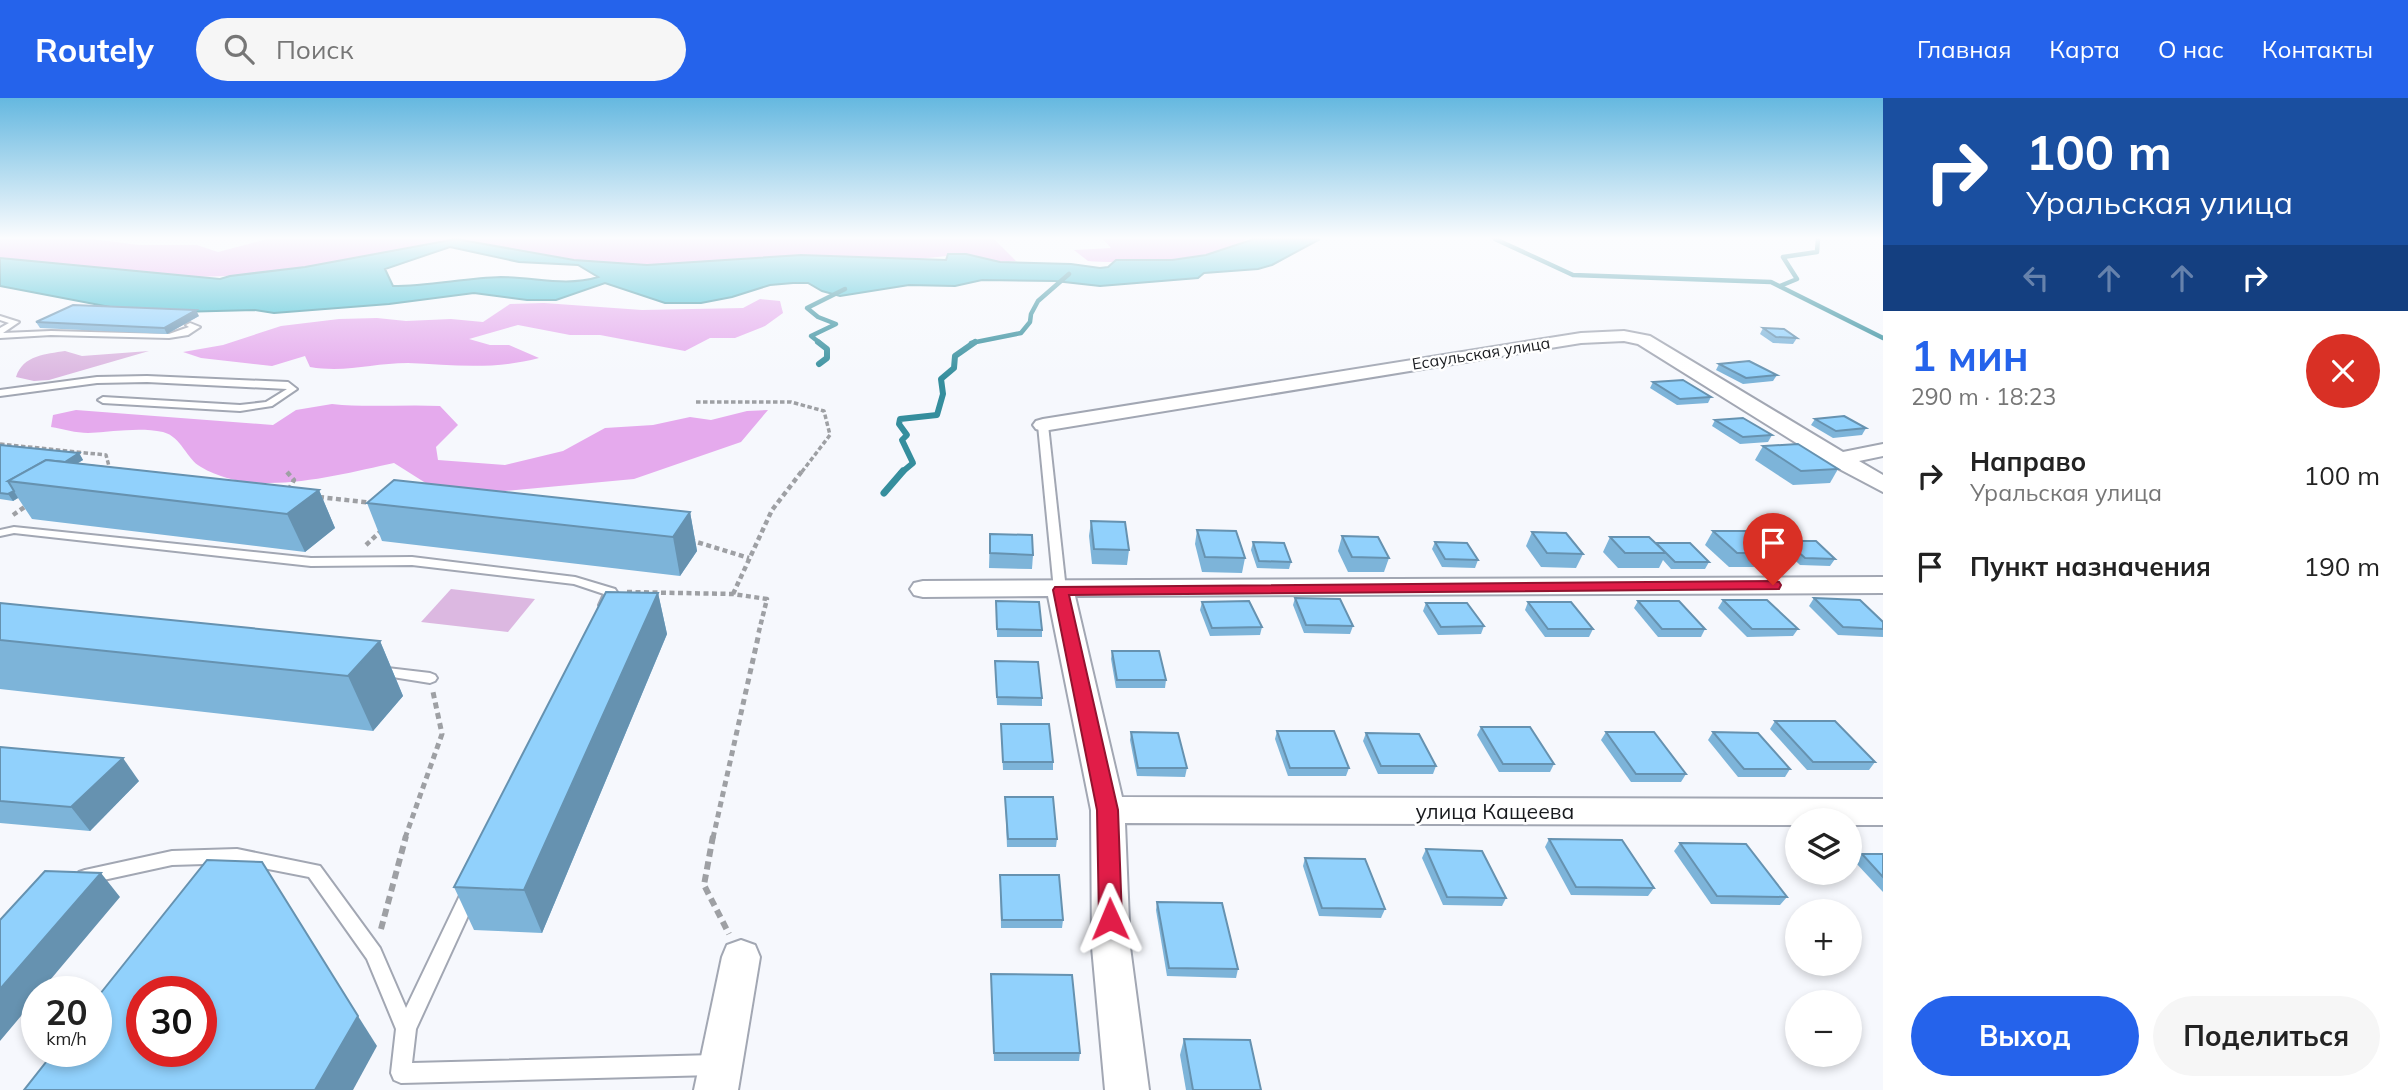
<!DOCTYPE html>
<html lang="ru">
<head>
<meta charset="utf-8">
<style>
  :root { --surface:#fff; --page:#f6f6f6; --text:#222; --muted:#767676; --accent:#2563eb }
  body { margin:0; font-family:Mulish,sans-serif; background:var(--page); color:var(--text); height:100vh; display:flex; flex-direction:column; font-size:26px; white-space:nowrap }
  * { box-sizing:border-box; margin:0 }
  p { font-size:23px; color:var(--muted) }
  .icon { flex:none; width:38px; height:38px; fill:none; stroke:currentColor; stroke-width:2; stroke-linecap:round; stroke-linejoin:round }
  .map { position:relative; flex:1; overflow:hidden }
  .drawer { display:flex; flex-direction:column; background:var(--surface); width:525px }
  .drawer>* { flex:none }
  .guide { background:#1a4fa0; color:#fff; overflow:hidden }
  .tools { position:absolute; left:1785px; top:710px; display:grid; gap:14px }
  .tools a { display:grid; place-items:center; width:77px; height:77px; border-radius:50%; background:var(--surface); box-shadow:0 4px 10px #0003; font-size:35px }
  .speed { position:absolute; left:21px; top:878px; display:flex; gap:14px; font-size:35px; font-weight:700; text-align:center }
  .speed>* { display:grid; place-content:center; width:91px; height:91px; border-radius:50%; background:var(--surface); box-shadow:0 4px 10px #0003; line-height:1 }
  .speed small { font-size:18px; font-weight:400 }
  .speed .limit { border:10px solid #d22; background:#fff; color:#111 }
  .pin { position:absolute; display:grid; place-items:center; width:60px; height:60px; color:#fff; margin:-72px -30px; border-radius:50% 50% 50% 0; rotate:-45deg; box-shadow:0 0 7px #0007 }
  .pin .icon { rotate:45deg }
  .me { position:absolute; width:77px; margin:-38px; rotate:359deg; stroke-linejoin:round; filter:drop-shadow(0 0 5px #0008) }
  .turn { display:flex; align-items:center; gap:24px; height:147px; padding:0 28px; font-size:32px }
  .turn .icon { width:91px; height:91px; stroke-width:2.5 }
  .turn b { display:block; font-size:49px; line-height:60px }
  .lanes { display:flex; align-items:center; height:66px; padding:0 28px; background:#0003; justify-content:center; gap:35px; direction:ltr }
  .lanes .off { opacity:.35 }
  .round { display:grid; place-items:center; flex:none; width:74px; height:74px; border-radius:37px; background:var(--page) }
  .overview { display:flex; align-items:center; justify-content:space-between; height:119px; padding:0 28px }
  h1 { font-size:42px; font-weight:700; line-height:52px; color:var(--accent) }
  .primary-button { display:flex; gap:14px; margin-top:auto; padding:14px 28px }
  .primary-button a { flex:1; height:80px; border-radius:42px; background:var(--accent); color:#fff; font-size:28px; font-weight:700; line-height:80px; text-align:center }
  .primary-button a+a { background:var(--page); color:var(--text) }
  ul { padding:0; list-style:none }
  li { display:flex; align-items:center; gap:21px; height:91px; padding:0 28px }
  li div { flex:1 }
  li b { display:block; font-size:26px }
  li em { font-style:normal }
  header { display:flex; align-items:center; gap:42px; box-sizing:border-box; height:98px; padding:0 35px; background:var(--accent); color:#fff }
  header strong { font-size:33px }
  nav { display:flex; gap:38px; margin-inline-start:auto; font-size:24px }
  .search { width:490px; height:63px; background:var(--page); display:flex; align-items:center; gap:18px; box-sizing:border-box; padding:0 24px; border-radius:38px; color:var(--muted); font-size:26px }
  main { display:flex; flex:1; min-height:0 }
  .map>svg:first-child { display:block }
</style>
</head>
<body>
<header>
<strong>Routely</strong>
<div class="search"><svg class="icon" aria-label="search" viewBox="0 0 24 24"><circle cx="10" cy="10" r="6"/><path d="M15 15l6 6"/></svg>Поиск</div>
<nav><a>Главная</a><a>Карта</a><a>О нас</a><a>Контакты</a></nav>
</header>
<main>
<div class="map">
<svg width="1883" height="992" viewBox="0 0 1883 992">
  <rect width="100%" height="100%" fill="#f6f8fd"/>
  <!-- green -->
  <g fill="#dcb8e1">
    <path d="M65 253 82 258 149 253 49 282 34 283 16 279C23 257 46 256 65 253Z"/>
    <path d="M451 491 535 501 508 534 421 524Z"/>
  </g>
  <!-- forest -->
  <g fill="#e5aaed">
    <path d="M0 141H92L139 147H197L218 154 267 141H994L1016 163 1000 164 966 156 918 161 801 157 647 167 574 162 456 141 305 169 230 178 193 179 0 160Z"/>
    <path d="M1103 141H1247C1218 163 1125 166 1088 163L1074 152 1111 150Z"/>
    <path d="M760 201 780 203 783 215 765 228 735 240H710L685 253 600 237H570L518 227 469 241 490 247H509L539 260C494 272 453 267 408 265 373 265 346 275 310 269L305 258 272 268 201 260 183 254 223 247 281 228 339 221 377 220 406 223 451 221 483 224 510 206 544 205 642 212 743 210Z"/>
    <path d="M332 306C368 310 404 306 440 308L458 327 436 349 438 362 505 367 563 353 605 330 653 327 690 319 711 322 747 313 768 312 741 344 634 381 463 397 432 389 394 365C337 377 254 401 201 369 186 361 182 339 163 334 138 329 113 334 88 335 76 335 63 331 51 329L53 317 76 312 273 327 296 312Z"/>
  </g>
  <!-- water -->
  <path fill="#41bfd3" stroke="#358e9d" stroke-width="2" fill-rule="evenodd" d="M456 141 574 162 647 167 801 157 946 162 948 156H966L1000 164 1071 166 1100 170 1108 169 1116 162H1172L1206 157 1254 141H1320L1272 167 1258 171 1204 175 1198 180 1100 188 1055 183 982 182 955 188 909 187 840 198 822 193 808 185H793L770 187 732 199 701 205H665L605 185 556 202H527L474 195 389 206 274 215 255 212 177 214 110 209 0 188V160L220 181 230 178 305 169ZM450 149 519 164 578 167 598 179C566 189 534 179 501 179 465 180 429 188 393 188L385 171Z"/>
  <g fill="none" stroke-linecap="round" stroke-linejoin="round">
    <!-- stream-far2 -->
    <g stroke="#358e9d" stroke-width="4.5">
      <path d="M1495 141 1573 177 1771 184 1883 240"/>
      <path d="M1780 188 1797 181 1783 159 1817 154 1818 141"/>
      <path d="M820 245 811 238 836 226 818 219 807 210 845 191"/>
      <path d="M971 245 1021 235 1030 224 1031 216 1038 203 1069 176"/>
    </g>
    <!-- stream-far1 -->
    <g stroke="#358e9d" stroke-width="6">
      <path d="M818 244 827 251V260L819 266"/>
      <path d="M901 375 913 365 902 342 907 337 899 326 900 321 937 317 943 296 941 281 954 270 955 258 975 244"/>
    </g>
    <!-- stream -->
    <path stroke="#358e9d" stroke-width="7" d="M884 395 903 373"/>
    <!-- lane casing -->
    <g stroke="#a2a7b3" stroke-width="4">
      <g id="lane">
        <path d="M0 218 19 224 3 235 51 233 169 236 189 229 186 227 190 225 200 229 188 237 169 240 51 237 0 240V230L9 225 0 222Z"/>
        <path d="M147 278 288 284 297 291 272 308 240 313 103 305 98 302 103 299 240 307 266 304 287 291 147 284 97 285 0 298V292L97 279Z"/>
        <path d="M1043 324 1048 327 1066 492 1060 496 1054 492 1038 327Z"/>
        <path d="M14 429 311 460 412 459 575 479 615 491 617 494 609 510 605 511 599 507 604 496 574 486 412 467 311 468 14 435 0 438V432Z"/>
        <path d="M379 569 430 575 435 577 437 580 435 583 430 585 374 576 372 573 374 570Z"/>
        <path d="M237 751 320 768 380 850 406 910 463 791 469 789 475 791 478 796 416 931 412 965 714 957 721 960 724 967 721 974 714 977 401 985 394 982 391 975 396 931 367 861 309 779 237 765 172 767 85 786 79 784 77 779 79 774 85 772 172 753Z"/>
      </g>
    </g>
    <!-- street casing -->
    <g stroke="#a2a7b3" stroke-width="4">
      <g id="street">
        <path d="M1624 233 1650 238 1843 354 1883 346V358L1859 363 1883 377V394L1830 366 1638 246 1624 243 1581 245 1043 333 1036 331 1033 327 1036 323 1043 321 1581 235Z"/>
        <path d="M1883 479V495L1075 498 1122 699 1883 701V727H1850V723H1797V727L1125 725 1130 849 1149 992H1105L1092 849 1091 712 1048 498 923 499 914 497 910 491 914 485 923 483Z"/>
        <path d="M741 842 755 847 760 859 738 992H694L722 859 727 847Z"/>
      </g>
    </g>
    <!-- path-far3 -->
    <g stroke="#9ea0a4" stroke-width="3.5" stroke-dasharray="4.5 2.5" stroke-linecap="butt">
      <path d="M696 304H791L824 313 830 337 801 375"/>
      <path d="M0 346 106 357 110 372"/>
    </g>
    <!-- path-far2 -->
    <g stroke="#9ea0a4" stroke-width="4.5" stroke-dasharray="5 3.5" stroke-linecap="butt">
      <path d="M287 374 294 382 289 391"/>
      <path d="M319 399 373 405"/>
      <path d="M13 417 29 406"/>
      <path d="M690 442 749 460"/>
      <path d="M366 447 383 431"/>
      <path d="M627 494 733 496 767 501 758 537"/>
      <path d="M733 496 772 412 802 373"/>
    </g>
    <!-- path-far1 -->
    <g stroke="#9ea0a4" stroke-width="5" stroke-dasharray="6 4.5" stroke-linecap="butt">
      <path d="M405 740 442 636 433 594"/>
      <path d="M713 740 759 535"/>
    </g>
    <!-- path -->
    <g stroke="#9ea0a4" stroke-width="6" stroke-dasharray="8 5" stroke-linecap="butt">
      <path d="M713 738 704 787 729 836"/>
      <path d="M381 831 406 738"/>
    </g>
    <!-- lane -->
    <use href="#lane" fill="#fff" fill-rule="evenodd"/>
    <!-- street -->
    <use href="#street" fill="#fff" fill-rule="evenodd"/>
  </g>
  <!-- wall -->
  <g fill="#7db4d9">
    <path d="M199 218 167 236 40 230 36 224Z"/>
    <path d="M1763 230 1797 240 1793 246 1773 245 1760 236Z"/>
    <path d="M1719 266 1777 277 1773 283 1743 286 1716 272Z"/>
    <path d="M1653 284 1711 299 1708 305 1677 307 1650 290Z"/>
    <path d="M1815 321 1866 330 1862 337 1833 340 1811 327Z"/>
    <path d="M1715 322 1772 337 1768 344 1740 346 1712 328Z"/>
    <path d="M0 347 79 355 83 362 78 365 319 392 335 430 305 454 32 421 18 400 13 403 0 401Z"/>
    <path d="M1763 348 1838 371 1830 385 1793 387 1755 362Z"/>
    <path d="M367 405 690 414 697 453 680 478 382 443Z"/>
    <path d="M1091 423 1129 452 1127 467 1092 466 1089 438Z"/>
    <path d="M1197 432 1245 460 1242 475 1202 474 1195 446Z"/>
    <path d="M1713 433 1778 455 1769 469H1729L1705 447Z"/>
    <path d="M1532 434 1583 456 1576 470 1541 469 1526 448Z"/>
    <path d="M990 436 1033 457 1032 471 989 470Z"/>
    <path d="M1342 438 1389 460 1384 474H1348L1338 453Z"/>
    <path d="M1610 439 1656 446 1709 464 1705 471H1671L1663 462 1659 470H1618L1603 454Z"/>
    <path d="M1786 443 1835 461 1830 468 1800 467 1782 450Z"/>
    <path d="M1253 444 1291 464 1289 471 1257 470 1251 452Z"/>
    <path d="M1435 444 1478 462 1475 470 1442 469 1432 451Z"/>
    <path d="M658 495 667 536 542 835 474 832 454 789Z"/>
    <path d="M1295 500 1353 528 1350 536 1304 535 1293 507Z"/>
    <path d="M1814 500 1883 524V539L1838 537 1809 508Z"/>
    <path d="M1723 502 1798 531 1793 538 1747 539 1718 510Z"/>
    <path d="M996 503 1042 532V539H997Z"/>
    <path d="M1638 503 1705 531 1701 539H1658L1634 510Z"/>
    <path d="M1202 504 1262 529 1260 537 1210 538 1200 512Z"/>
    <path d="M1528 504 1593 531 1589 539H1545L1525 512Z"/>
    <path d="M0 505 380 543 403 598 373 633 0 591Z"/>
    <path d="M1426 505 1484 528 1481 536 1438 537 1423 513Z"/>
    <path d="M1112 553 1166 582 1165 590H1116L1111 561Z"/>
    <path d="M995 563 1042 600V608L997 607Z"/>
    <path d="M1775 623 1875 664 1869 672H1807L1770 631Z"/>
    <path d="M1001 626 1053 664V672H1003Z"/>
    <path d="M1481 629 1554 666 1550 674H1499L1477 637Z"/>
    <path d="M1277 633 1349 670 1346 678H1288L1275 641Z"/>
    <path d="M1131 634 1187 670 1185 679 1137 678 1130 642Z"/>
    <path d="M1606 634 1686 676 1681 684H1631L1601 642Z"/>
    <path d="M1713 634 1790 671 1785 679H1738L1708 642Z"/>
    <path d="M1366 635 1436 668 1433 676H1378L1363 643Z"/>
    <path d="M0 649 139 683 90 733 0 725Z"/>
    <path d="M1005 699 1057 741 1056 749H1007Z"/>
    <path d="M1549 741 1654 790 1648 798 1571 797 1545 749Z"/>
    <path d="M1680 745 1787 799 1780 807 1711 806 1674 753Z"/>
    <path d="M1426 751 1506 800 1502 808 1443 807 1422 760Z"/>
    <path d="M1862 756H1883V794L1855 764Z"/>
    <path d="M1305 760 1385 811 1381 820 1319 818 1303 768Z"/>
    <path d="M1000 777 1063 822 1062 830H1001Z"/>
    <path d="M1157 804 1238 871 1236 880 1167 878 1156 812Z"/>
    <path d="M991 876 1080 955 1079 963H994Z"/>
    <path d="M1184 941 1261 992H1186L1180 957Z"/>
  </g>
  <!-- shaded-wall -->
  <g fill="#6692b0">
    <path d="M196 212 199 218 167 236 164 230Z"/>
    <path d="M79 355 83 362 40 387 26 385Z"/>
    <path d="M319 392 335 430 305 454 287 416Z"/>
    <path d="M14 393 18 400 13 403 8 396Z"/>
    <path d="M690 414 697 453 680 478 673 439Z"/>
    <path d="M658 495 667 536 542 835 524 792Z"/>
    <path d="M380 543 403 598 373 633 348 578Z"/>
    <path d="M123 660 139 683 90 733 71 709Z"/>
    <path d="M101 775 120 799 40 894H37V899L0 943V891Z"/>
    <path d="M358 918 377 948 353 992H315Z"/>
  </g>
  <!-- building -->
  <g fill="#91d1fc" stroke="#6692b0" stroke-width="2" fill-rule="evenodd">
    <path d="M73 207 196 212 164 230 36 224Z"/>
    <path d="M1763 230 1784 231 1797 240 1776 239Z"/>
    <path d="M1749 263 1777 277 1746 280 1719 266Z"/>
    <path d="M1683 282 1711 299 1680 301 1653 284Z"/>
    <path d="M1844 318 1866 330 1836 333 1815 321Z"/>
    <path d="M1743 320 1772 337 1743 339 1715 322Z"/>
    <path d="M1798 346 1838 371 1801 373 1763 348Z"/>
    <path d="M0 347 79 355 65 364 46 362 8 383 14 393 8 396 0 395Z"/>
    <path d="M46 362 319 392 287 416 8 383Z"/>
    <path d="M394 382 690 414 673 439 367 405Z"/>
    <path d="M1091 423 1125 424 1129 452 1094 451Z"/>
    <path d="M1197 432 1236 433 1245 460 1205 459Z"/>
    <path d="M1713 433H1753L1778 455H1737Z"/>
    <path d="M1532 434 1566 435 1583 456 1547 455Z"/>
    <path d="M990 436 1032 437 1033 457 990 455Z"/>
    <path d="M1342 438 1378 439 1389 460 1352 459Z"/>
    <path d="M1610 439H1649L1666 455H1625Z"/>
    <path d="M1786 443H1816L1835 461 1805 460Z"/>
    <path d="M1253 444 1284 445 1291 464 1259 463Z"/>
    <path d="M1435 444 1467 445 1478 462 1445 461Z"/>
    <path d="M1656 445H1690L1709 464H1675Z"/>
    <path d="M606 494 658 495 524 792 454 789Z"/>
    <path d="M1295 500 1340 501 1353 528 1306 527Z"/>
    <path d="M1814 500 1860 502 1883 524V531L1843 529Z"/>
    <path d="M1723 502H1767L1798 531H1752Z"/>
    <path d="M996 503 1039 504 1042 532 997 531Z"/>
    <path d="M1249 503 1262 529 1212 530 1202 504Z"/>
    <path d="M1638 503H1679L1705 531H1662Z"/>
    <path d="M1528 504H1571L1593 531H1548Z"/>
    <path d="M0 505 380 543 348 578 0 542Z"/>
    <path d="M1426 505H1467L1484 528 1441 529Z"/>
    <path d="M1112 553H1159L1166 582H1117Z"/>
    <path d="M995 563 1038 564 1042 600 997 599Z"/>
    <path d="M1775 623H1835L1875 664H1813Z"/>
    <path d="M1001 626H1049L1053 664H1003Z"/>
    <path d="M1481 629H1530L1554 666H1503Z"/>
    <path d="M1277 633H1334L1349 670H1290Z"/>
    <path d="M1131 634 1178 635 1187 670H1138Z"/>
    <path d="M1606 634H1654L1686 676H1636Z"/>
    <path d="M1713 634 1758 635 1790 671H1744Z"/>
    <path d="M1366 635 1419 636 1436 668H1381Z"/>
    <path d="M0 649 123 660 71 709 0 703Z"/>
    <path d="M1005 699H1053L1057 741H1008Z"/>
    <path d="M1549 741 1622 742 1654 790 1576 789Z"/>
    <path d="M1680 745 1746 746 1787 799 1717 798Z"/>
    <path d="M1426 751 1482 753 1506 800 1447 799Z"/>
    <path d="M1862 756H1883V779Z"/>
    <path d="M1305 760 1365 761 1385 811 1322 810Z"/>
    <path d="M207 762 262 764 358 918 315 992H24L54 954H96V901ZM142 894H201V954H142Z"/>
    <path d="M45 773 101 775 0 891V822Z"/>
    <path d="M1000 777H1059L1063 822H1002Z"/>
    <path d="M1157 804 1222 805 1238 871 1169 870Z"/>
    <path d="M991 876 1072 877 1080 955H994Z"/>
    <path d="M1184 941 1250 942 1261 992H1193Z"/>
  </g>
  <!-- sky -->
  <linearGradient id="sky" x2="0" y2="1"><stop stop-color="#65b8e0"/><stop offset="0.5" stop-color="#fbfcfe"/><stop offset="1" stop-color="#fbfcfe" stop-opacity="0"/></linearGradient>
  <rect width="1883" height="280" fill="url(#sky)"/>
  <!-- route -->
  <path fill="#e11d48" stroke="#92132f" stroke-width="2" d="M1773 483 1779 484 1781 487 1779 491 1069 497 1118 712 1122 821 1118 828 1110 831 1102 828 1099 821 1097 712 1053 492 1055 489Z"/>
  <g text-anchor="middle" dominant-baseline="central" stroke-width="5" stroke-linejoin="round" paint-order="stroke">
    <!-- far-street labels -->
    <g font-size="16" fill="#181a1e" stroke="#fff">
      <text transform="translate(1481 255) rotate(-9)">Есаульская улица</text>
    </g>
    <!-- near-street labels -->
    <g font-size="21" fill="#181a1e" stroke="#fff">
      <text x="1495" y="713">улица Кащеева</text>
    </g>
  </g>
</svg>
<div class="tools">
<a><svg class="icon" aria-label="layers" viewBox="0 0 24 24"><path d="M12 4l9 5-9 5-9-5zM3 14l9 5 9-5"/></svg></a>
<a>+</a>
<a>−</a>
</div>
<div class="speed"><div>20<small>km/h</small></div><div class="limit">30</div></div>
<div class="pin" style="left:1773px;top:487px;background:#d93025"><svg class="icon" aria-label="arrive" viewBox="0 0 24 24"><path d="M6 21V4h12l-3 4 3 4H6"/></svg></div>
<svg class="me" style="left:1110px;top:821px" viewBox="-20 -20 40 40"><path d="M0-17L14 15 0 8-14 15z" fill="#e11d48" stroke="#fff" stroke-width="4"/></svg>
</div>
<section class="drawer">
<div class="guide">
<div class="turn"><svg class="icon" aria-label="right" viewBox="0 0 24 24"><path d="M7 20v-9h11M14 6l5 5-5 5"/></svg><div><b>100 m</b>Уральская улица</div></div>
<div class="lanes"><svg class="icon off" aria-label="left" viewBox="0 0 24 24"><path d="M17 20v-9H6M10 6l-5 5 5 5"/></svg><svg class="icon off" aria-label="ahead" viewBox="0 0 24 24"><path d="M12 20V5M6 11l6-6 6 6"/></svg><svg class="icon off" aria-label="ahead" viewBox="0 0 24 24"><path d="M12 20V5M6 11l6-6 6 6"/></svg><svg class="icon" aria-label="right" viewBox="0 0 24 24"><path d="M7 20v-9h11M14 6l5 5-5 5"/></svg></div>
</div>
<div class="overview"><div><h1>1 мин</h1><p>290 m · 18:23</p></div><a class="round" style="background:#d93025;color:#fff"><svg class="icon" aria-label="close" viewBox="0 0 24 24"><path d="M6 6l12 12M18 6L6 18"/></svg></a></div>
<ul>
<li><svg class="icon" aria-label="right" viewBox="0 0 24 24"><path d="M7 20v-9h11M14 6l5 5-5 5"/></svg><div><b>Направо</b><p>Уральская улица</p></div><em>100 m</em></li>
<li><svg class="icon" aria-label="arrive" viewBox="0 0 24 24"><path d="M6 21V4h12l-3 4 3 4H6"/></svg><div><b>Пункт назначения</b></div><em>190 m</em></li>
</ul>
<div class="primary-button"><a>Выход</a><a>Поделиться</a></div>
</section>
</main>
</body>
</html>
